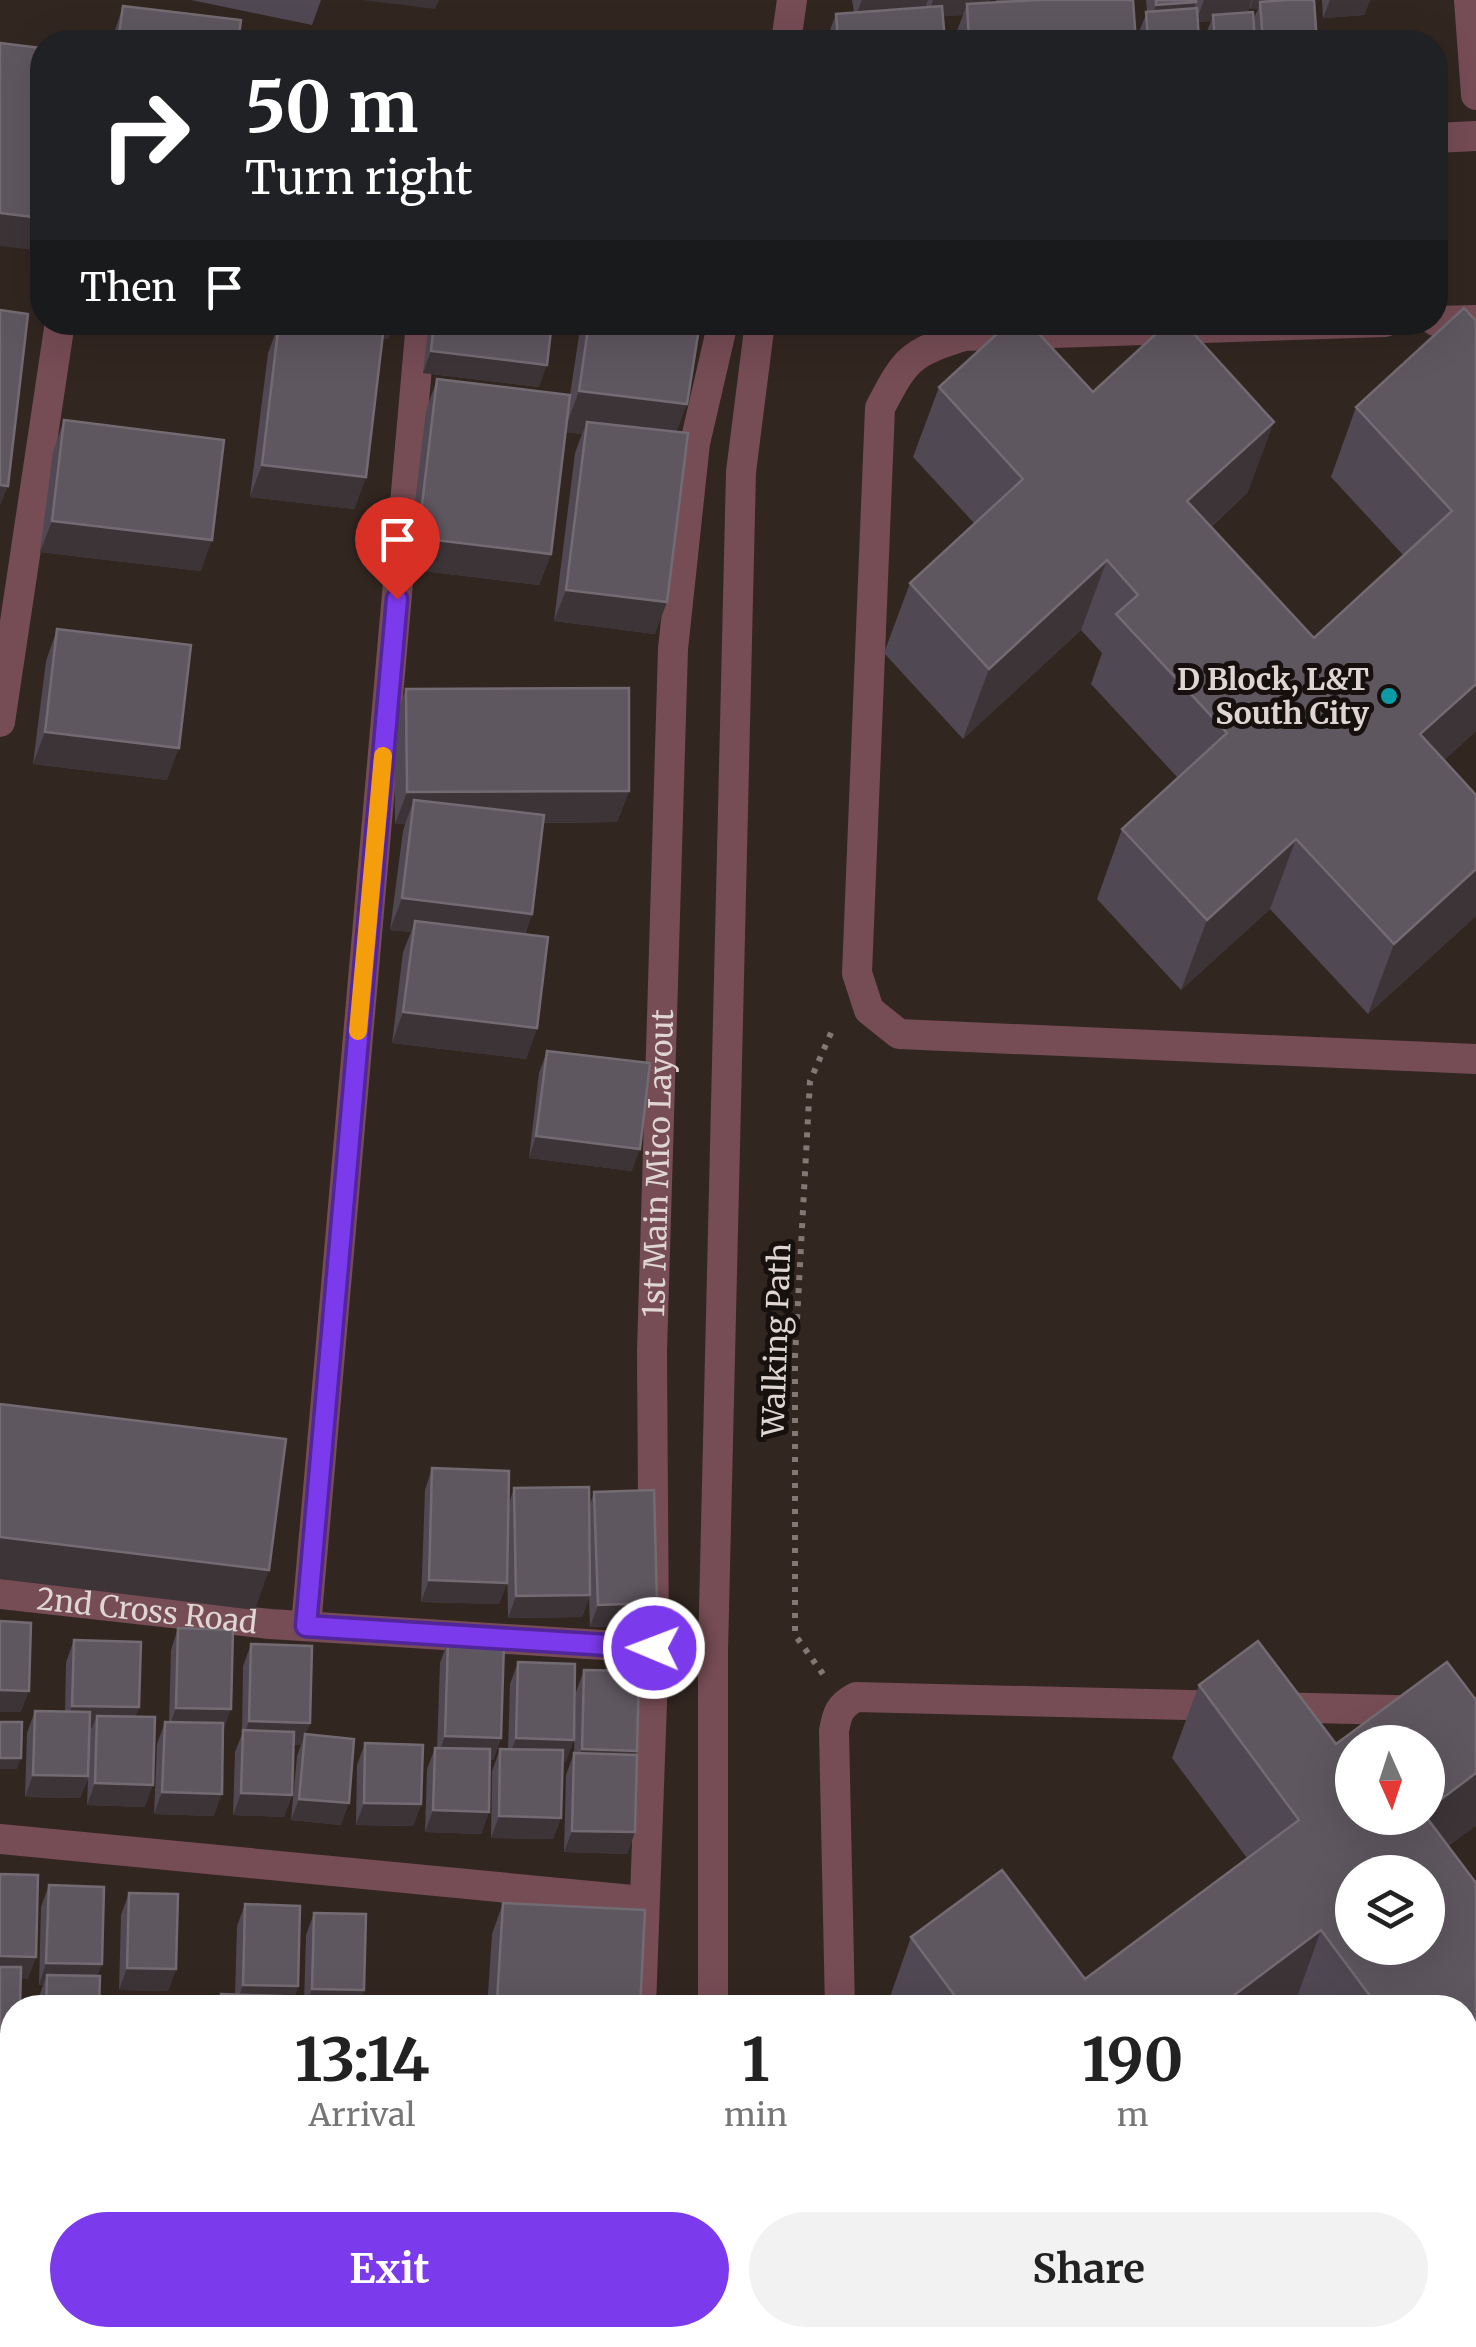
<!DOCTYPE html>
<html lang="en">
<head>
<meta charset="utf-8">
<style>
  :root { --surface:#fff; --page:#f2f2f2; --text:#222; --muted:#767676; --accent:#7c3aed }
  body { margin:0; font-family:Merriweather,serif; background:var(--page); color:var(--text); height:100vh; display:flex; flex-direction:column; font-size:38px; white-space:nowrap }
  * { box-sizing:border-box; margin:0 }
  p { font-size:32px; color:var(--muted) }
  .icon { flex:none; width:55px; height:55px; fill:none; stroke:currentColor; stroke-width:2; stroke-linecap:round; stroke-linejoin:round }
  .map { position:relative; flex:1; overflow:hidden }
  .details { position:absolute; left:0px; top:1995px; width:1478px; height:352px; display:flex; flex-direction:column; background:var(--surface); border-radius:40px 40px 0 0; box-shadow:0 10px 40px #0002 }
  .details>* { flex:none }
  .hud { position:absolute; left:30px; top:30px; width:1418px; height:305px; border-radius:40px; box-shadow:0 10px 40px #0002; background:#202124; color:#fff; overflow:hidden }
  .needle { width:65px; rotate:177deg }
  .tools { position:absolute; left:1335px; top:1725px; display:grid; gap:20px }
  .tools a { display:grid; place-items:center; width:110px; height:110px; border-radius:50%; background:var(--surface); box-shadow:0 10px 40px #0002; font-size:50px }
  .pin { position:absolute; display:grid; place-items:center; width:85px; height:85px; color:#fff; margin:-102px -42px; border-radius:50% 50% 50% 0; rotate:-45deg; box-shadow:0 0 10px #0007 }
  .pin .icon { rotate:45deg }
  .me { position:absolute; width:110px; margin:-55px; rotate:271deg; stroke-linejoin:round; filter:drop-shadow(0 0 8px #0008) }
  .turn { display:flex; align-items:center; gap:35px; height:210px; padding:0 50px; font-size:45px }
  .turn .icon { width:130px; height:130px; stroke-width:2.5 }
  .turn b { display:block; font-size:70px; line-height:85px }
  .then { display:flex; align-items:center; height:95px; padding:0 50px; background:#0003; gap:20px; font-size:38px }
  .eta { display:flex; justify-content:space-evenly; align-items:center; height:170px; text-align:center }
  .eta b { font-size:60px; font-weight:700; line-height:70px }
  .action { display:flex; gap:20px; margin-top:auto; padding:20px 50px }
  .action a { flex:1; height:115px; border-radius:60px; background:var(--accent); color:#fff; font-size:40px; font-weight:700; line-height:115px; text-align:center }
  .action a+a { background:var(--page); color:var(--text) }
  .map>svg:first-child { display:block }
</style>
</head>
<body>
<div class="map">
<svg width="1476" height="2347" viewBox="0 0 1476 2347">
  <rect width="100%" height="100%" fill="#322620"/>
  <g fill="none" stroke-linecap="round" stroke-linejoin="round">
    <!-- path -->
    <path stroke="#837874" stroke-width="6" stroke-dasharray="5 8" stroke-linecap="butt" d="M823 1674 795 1635V1357L810 1081 834 1026"/>
    <!-- minor -->
    <g stroke="#764c55" stroke-width="30">
      <path d="M1469 0 1476 95"/>
      <path d="M786 42 792 0"/>
      <path d="M1435 138 1476 136"/>
      <path d="M1435 321 1476 320"/>
      <path d="M1385 322 964 336C910 353 906 358 880 408L857 973 869 1010 899 1034 1476 1059"/>
      <path d="M0 722 60 322"/>
      <path id="s1" d="M0 1594 270 1624 713 1652"/>
      <path d="M306 1626 421 322"/>
      <path d="M0 1839 643 1901"/>
      <path id="s2" d="M641 2008 654 1647 652 1351 673 649 695 443 723 322"/>
      <path d="M713 2008V1652L741 472 760 322"/>
      <path d="M840 2008 834 1731C837 1714 839 1706 856 1697L1476 1712"/>
      <path d="M0 2100 12 2101"/>
      <path d="M652 2335 653 2347"/>
      <path d="M728 2335 729 2347"/>
      <path d="M850 2335 851 2347"/>
      <path d="M957 2335 1003 2347"/>
    </g>
  </g>
  <!-- wall -->
  <g fill="#504852" fill-rule="evenodd">
    <path d="M191 0H321L312 25Z"/>
    <path d="M852 0H990L988 3 996 2V0H1133L1136 42H956L955 36 963 15 943 16 945 42H829L828 35 836 14 854 12Z"/>
    <path d="M1146 0H1314L1317 42H1206L1205 36 1211 21 1198 22 1199 42H1139L1138 34 1147 12ZM1250 7V9H1258L1253 20 1248 12Z"/>
    <path d="M1322 0H1370L1364 15 1323 18Z"/>
    <path d="M123 6 238 42H111Z"/>
    <path d="M1476 321V731L1444 760 1476 795V916L1368 1014 1270 909 1181 990 1097 899 1122 829 1178 778 1091 684 1102 653 1081 630 963 739 884 653 910 583 974 523 913 457 939 387 1093 392 1248 492 1211 527 1314 638 1404 556 1331 477 1356 407Z"/>
    <path d="M271 322H394L388 339 383 338 366 477 354 509 250 497 268 353 278 326 271 325Z"/>
    <path d="M429 322H552L539 387 423 373Z"/>
    <path d="M581 322H700L676 432 655 634 554 621 575 453 582 434 565 432 551 554 539 585 407 569 426 411 437 379 570 395Z"/>
    <path d="M64 420 201 571 40 552 53 452Z"/>
    <path d="M57 629 167 780 33 764 46 661Z"/>
    <path d="M406 689 629 791 617 822 543 823 532 914 525 934 537 1028 526 1059 392 1043 403 952 411 932 390 930 403 831 405 824H395L394 721Z"/>
    <path d="M547 1051 632 1171 529 1158 539 1073Z"/>
    <path d="M432 1468 509 1503 514 1488 589 1507 594 1492 649 1625 590 1627 589 1598 582 1617 508 1618 507 1564V1583L499 1604 421 1602 425 1490Z"/>
    <path d="M178 1628 223 1731 214 1816 154 1814 157 1744 165 1722H169L171 1650Z"/>
    <path d="M74 1640 139 1707 135 1717 145 1807 87 1805 88 1778 80 1798 25 1797 27 1733 35 1711 65 1712 66 1662Z"/>
    <path d="M448 1641 501 1738 493 1760 490 1759 489 1812 481 1834 425 1832 427 1769 435 1748H437L440 1663Z"/>
    <path d="M251 1644 310 1723 305 1734 341 1825 291 1820 297 1756 301 1745H294L292 1795 284 1817 233 1815 235 1752 242 1734 243 1666Z"/>
    <path d="M518 1662 566 1762H563L561 1818 553 1839 491 1838 492 1771 500 1749H508L510 1684Z"/>
    <path d="M584 1670 637 1751 635 1755V1832L627 1854 564 1852 566 1775 574 1753 576 1692Z"/>
    <path d="M1199 1685 1336 1744 1448 1846 1476 1883V2311L1465 2319V2008H1298L1295 2003 1288 2008H886L911 1937 1085 1979 1247 1858 1172 1758Z"/>
    <path d="M365 1743 421 1804 413 1826 356 1825 357 1765Z"/>
    <path d="M49 1885 98 1976 99 2008H39V1997L43 1985H39L41 1907Z"/>
    <path d="M129 1893 176 1969 168 1991 119 1990 121 1915Z"/>
    <path d="M503 1903 640 2008H487L492 1934Z"/>
    <path d="M245 1904 298 1986 291 2008H216L221 1994 235 1995 237 1926Z"/>
    <path d="M314 1913 364 1990 357 2008H301L302 2003H304L306 1935Z"/>
    <path d="M12 2267V2335H70L69 2347H7L8 2278Z"/>
    <rect x="86" y="2335" width="103" height="12"/>
    <path d="M264 2335H332L331 2347H263Z"/>
    <rect x="334" y="2335" width="124" height="12"/>
    <path d="M548 2335H635L634 2347H548Z"/>
    <path d="M1381 2335H1444L1428 2347H1390Z"/>
  </g>
  <!-- shaded-wall -->
  <g fill="#3d3438">
    <path d="M362 0H439L435 9Z"/>
    <path d="M862 0H928L922 15 854 21Z"/>
    <path d="M933 0H990L985 14 967 4 963 15 927 18Z"/>
    <path d="M1204 0H1252L1246 18 1213 15 1211 21 1196 22Z"/>
    <path d="M1253 0H1303L1260 2 1258 9H1250Z"/>
    <path d="M1330 0H1370L1364 15 1323 18Z"/>
    <path d="M1196 2 1188 24 1148 27 1156 5Z"/>
    <path d="M0 213 42 218V251L0 246Z"/>
    <path d="M208 322H258L256 328Z"/>
    <path d="M279 322H394L388 339 279 326Z"/>
    <path d="M431 351 547 365 539 387 423 373Z"/>
    <path d="M579 391 687 404 672 444 587 422 582 434 564 432Z"/>
    <path d="M1274 422 1248 492 1162 571 1187 501Z"/>
    <path d="M262 465 366 477 354 509 250 497Z"/>
    <path d="M0 485 8 486 0 506Z"/>
    <path d="M52 521 212 540 201 571 40 552Z"/>
    <path d="M418 538 551 554 539 585 407 569Z"/>
    <path d="M1107 560 1081 630 963 739 989 669Z"/>
    <path d="M566 590 667 602 655 634 554 621Z"/>
    <path d="M1476 684V731L1395 804 1420 734Z"/>
    <path d="M45 732 179 748 167 780 33 764Z"/>
    <path d="M629 791 617 822 411 824 414 800 405 824H395L407 792Z"/>
    <path d="M1296 839 1270 909 1181 990 1207 920Z"/>
    <path d="M1476 869V916L1368 1014 1394 944Z"/>
    <path d="M402 898 532 914 520 946 415 921 411 932 390 930Z"/>
    <path d="M403 1012 537 1028 526 1059 392 1043Z"/>
    <path d="M536 1136 640 1149 632 1171 529 1158Z"/>
    <path d="M0 1537 269 1570 255 1610 0 1579Z"/>
    <path d="M429 1580 507 1583 499 1604 421 1602Z"/>
    <path d="M590 1595 582 1617 508 1618 516 1596Z"/>
    <path d="M657 1603 649 1625 590 1627 598 1605Z"/>
    <path d="M0 1690 29 1691 21 1712H0Z"/>
    <path d="M72 1706 139 1707 131 1729 97 1716 92 1728H64Z"/>
    <path d="M176 1708 231 1709 223 1731 168 1730Z"/>
    <path d="M249 1721 310 1723 301 1745 241 1743Z"/>
    <path d="M445 1736 501 1738 493 1760 437 1758Z"/>
    <path d="M516 1738 574 1740 566 1762 508 1760Z"/>
    <path d="M582 1749 637 1751 629 1773 574 1771Z"/>
    <path d="M0 1758H21L17 1769H0Z"/>
    <path d="M1476 1773V1826L1413 1872 1428 1818V1809Z"/>
    <path d="M33 1775 88 1776 80 1798 25 1797Z"/>
    <path d="M95 1783 153 1785 145 1807 87 1805Z"/>
    <path d="M162 1792 222 1794 214 1816 154 1814Z"/>
    <path d="M241 1793 292 1795 284 1817 233 1815Z"/>
    <path d="M299 1799 349 1803 341 1825 291 1820Z"/>
    <path d="M364 1803 421 1804 413 1826 356 1825Z"/>
    <path d="M433 1810 489 1812 481 1834 425 1832Z"/>
    <path d="M499 1816 561 1818 553 1839 491 1838Z"/>
    <path d="M572 1831 635 1832 627 1854 564 1852Z"/>
    <path d="M1321 1930 1295 2003 1288 2008H1217Z"/>
    <path d="M0 1956 36 1957 28 1979 0 1978Z"/>
    <path d="M46 1963 102 1964 94 1986 47 1975 43 1985H39Z"/>
    <path d="M127 1968 176 1969 168 1991 119 1990Z"/>
    <path d="M243 1985 298 1986 291 2008 235 2007Z"/>
    <path d="M312 1989 364 1990 357 2008H305Z"/>
    <path d="M497 2001 627 2008H495Z"/>
    <path d="M0 2046H12V2064L11 2068H0Z"/>
    <rect x="0" y="2240" width="12" height="22"/>
    <path d="M1476 2258V2311L1465 2319V2267Z"/>
    <path d="M1415 2335H1444L1428 2347H1410Z"/>
  </g>
  <!-- building -->
  <g fill="#5f5760" stroke="#736b72" stroke-width="2.5" fill-rule="evenodd">
    <path d="M1036 0H1133L1136 42H969L967 4Z"/>
    <path d="M1156 0H1196V2L1156 5Z"/>
    <path d="M1285 0H1314L1317 42H1263L1260 2Z"/>
    <path d="M123 6 241 20 238 42H118Z"/>
    <path d="M942 6 945 42H838L836 14Z"/>
    <path d="M1197 8 1199 42H1148L1146 12Z"/>
    <path d="M1253 12 1255 42H1215L1213 15Z"/>
    <path d="M0 43 42 48V218L0 213Z"/>
    <path d="M1464 308 1476 321V684L1420 734 1476 795V869L1394 944 1296 839 1207 920 1122 829 1227 733 1116 614 1138 595 1107 560 989 669 910 583 1023 479 939 387 1010 322H1028L1093 392 1169 322H1183L1274 422 1187 501 1314 638 1452 511 1356 407Z"/>
    <path d="M0 310 28 314 8 486 0 485Z"/>
    <path d="M279 322 383 334 366 477 262 465Z"/>
    <path d="M434 322H552L547 365 431 351Z"/>
    <path d="M589 322H700L687 404 579 391Z"/>
    <path d="M437 379 570 395 551 554 418 538Z"/>
    <path d="M64 420 224 440 212 540 52 521Z"/>
    <path d="M587 422 688 433 667 602 566 590Z"/>
    <path d="M57 629 191 645 179 748 45 732Z"/>
    <path d="M629 688V791L407 792 406 689Z"/>
    <path d="M414 800 544 815 532 914 402 898Z"/>
    <path d="M415 921 548 937 537 1028 403 1012Z"/>
    <path d="M547 1051 650 1063 640 1149 536 1136Z"/>
    <path d="M0 1404 286 1439 269 1570 0 1537Z"/>
    <path d="M432 1468 509 1471 507 1583 429 1580Z"/>
    <path d="M589 1487 590 1595 516 1596 514 1488Z"/>
    <path d="M654 1490 657 1603 598 1605 594 1492Z"/>
    <path d="M0 1621 31 1623 29 1691 0 1690Z"/>
    <path d="M178 1628 233 1630 231 1709 176 1708Z"/>
    <path d="M74 1640 141 1642 139 1707 72 1706Z"/>
    <path d="M448 1641 504 1643 501 1738 445 1736Z"/>
    <path d="M1258 1641 1336 1744 1447 1662 1476 1700V1773L1428 1809V1742H1352V1818H1427L1476 1883V2258L1465 2267V2008H1379L1321 1930 1217 2008H964L911 1937 1002 1870 1085 1979 1299 1820 1199 1685ZM1352 1872H1428V1948H1352Z"/>
    <path d="M251 1644 312 1646 310 1723 249 1721Z"/>
    <path d="M518 1662 575 1664 574 1740 516 1738Z"/>
    <path d="M584 1670 639 1671 637 1751 582 1749Z"/>
    <path d="M35 1711 90 1712 88 1776 33 1775Z"/>
    <path d="M97 1716 155 1717 153 1785 95 1783Z"/>
    <path d="M0 1722H22L21 1758H0Z"/>
    <path d="M165 1722 223 1723 222 1794 162 1792Z"/>
    <path d="M243 1730 294 1732 292 1795 241 1793Z"/>
    <path d="M305 1734 354 1739 349 1803 299 1799Z"/>
    <path d="M365 1743 423 1745 421 1804 364 1803Z"/>
    <path d="M435 1748 490 1749 489 1812 433 1810Z"/>
    <path d="M500 1749 563 1750 561 1818 499 1816Z"/>
    <path d="M574 1753 637 1755 635 1832 572 1831Z"/>
    <path d="M0 1874 38 1875 36 1957 0 1956Z"/>
    <path d="M49 1885 104 1887 102 1964 46 1963Z"/>
    <path d="M129 1893 178 1894 176 1969 127 1968Z"/>
    <path d="M503 1903 645 1910 640 2008 497 2001Z"/>
    <path d="M245 1904 300 1906 298 1986 243 1985Z"/>
    <path d="M314 1913 366 1914 364 1990 312 1989Z"/>
    <path d="M0 1967H21L20 2008H12V2046H0Z"/>
    <path d="M47 1975 100 1976 99 2008H46Z"/>
    <path d="M221 1994 282 1996V2008H221Z"/>
    <path d="M363 2000 413 2001V2008H363Z"/>
    <path d="M302 2003 352 2004V2008H302Z"/>
    <path d="M0 2132 12 2133V2240H0Z"/>
    <path d="M0 2243H6L3 2343H0Z"/>
    <path d="M14 2335H70L69 2347H14Z"/>
    <rect x="93" y="2335" width="96" height="12"/>
    <path d="M271 2335H332L331 2347H270Z"/>
    <path d="M341 2335H387L386 2347H340Z"/>
    <rect x="393" y="2335" width="65" height="12"/>
    <path d="M555 2335H635L634 2347H555Z"/>
  </g>
  <g fill="none" stroke-linecap="round" stroke-linejoin="round">
    <!-- route casing -->
    <g stroke="#51269a" stroke-width="25">
      <path id="route" d="M397 599 306 1626 654 1648"/>
    </g>
    <!-- route -->
    <use href="#route" stroke="#7c3aed" stroke-width="18"/>
    <!-- slow -->
    <path stroke="#f59e0b" stroke-width="18" d="M358 1031 383 756"/>
  </g>
  <!-- markers -->
  <circle fill="#0f9aa8" stroke="#16100e" stroke-width="4" cx="1389" cy="696" r="10"/>
  <g text-anchor="middle" dominant-baseline="central" stroke-width="10" stroke-linejoin="round" paint-order="stroke">
    <!-- poi labels -->
    <g font-size="30" font-weight="bold" fill="#dfd6d3" stroke="#16100e" text-anchor="end">
      <text x="1369" y="679">D Block, L&amp;T<tspan x="1369" dy="34">South City</tspan></text>
    </g>
    <!-- street labels -->
    <g font-size="30" fill="#dfd6d3" stroke="#16100e">
      <text stroke="none"><textPath href="#s2" startOffset="845">1st Main Mico Layout</textPath></text>
      <text transform="translate(776 1340) rotate(-88)">Walking Path</text>
      <text stroke="none"><textPath href="#s1" startOffset="148">2nd Cross Road</textPath></text>
    </g>
  </g>
</svg>
<div class="tools">
<a><svg class="needle" viewBox="-14 -14 28 28"><path d="M0-13l5 13h-10z" fill="#e53935"/><path d="M0 13l5-13h-10z" fill="#767676"/></svg></a>
<a><svg class="icon" aria-label="layers" viewBox="0 0 24 24"><path d="M12 4l9 5-9 5-9-5zM3 14l9 5 9-5"/></svg></a>
</div>
<div class="pin" style="left:397px;top:599px;background:#d93025"><svg class="icon" aria-label="arrive" viewBox="0 0 24 24"><path d="M6 21V4h12l-3 4 3 4H6"/></svg></div>
<svg class="me" style="left:654px;top:1648px" viewBox="-20 -20 40 40"><circle r="17" fill="#7c3aed" stroke="#fff" stroke-width="3"/><path d="M0-11L8 9 0 5-8 9z" fill="#fff"/></svg>
<div class="hud">
<div class="turn"><svg class="icon" aria-label="right" viewBox="0 0 24 24"><path d="M7 20v-9h11M14 6l5 5-5 5"/></svg><div><b>50 m</b>Turn right</div></div>
<div class="then">Then<svg class="icon" aria-label="arrive" viewBox="0 0 24 24"><path d="M6 21V4h12l-3 4 3 4H6"/></svg></div>
</div>
<section class="details">
<div class="eta">
<div><b>13:14</b><p>Arrival</p></div>
<div><b>1</b><p>min</p></div>
<div><b>190</b><p>m</p></div>
</div>
<div class="action"><a>Exit</a><a>Share</a></div>
</section>
</div>
</body>
</html>
